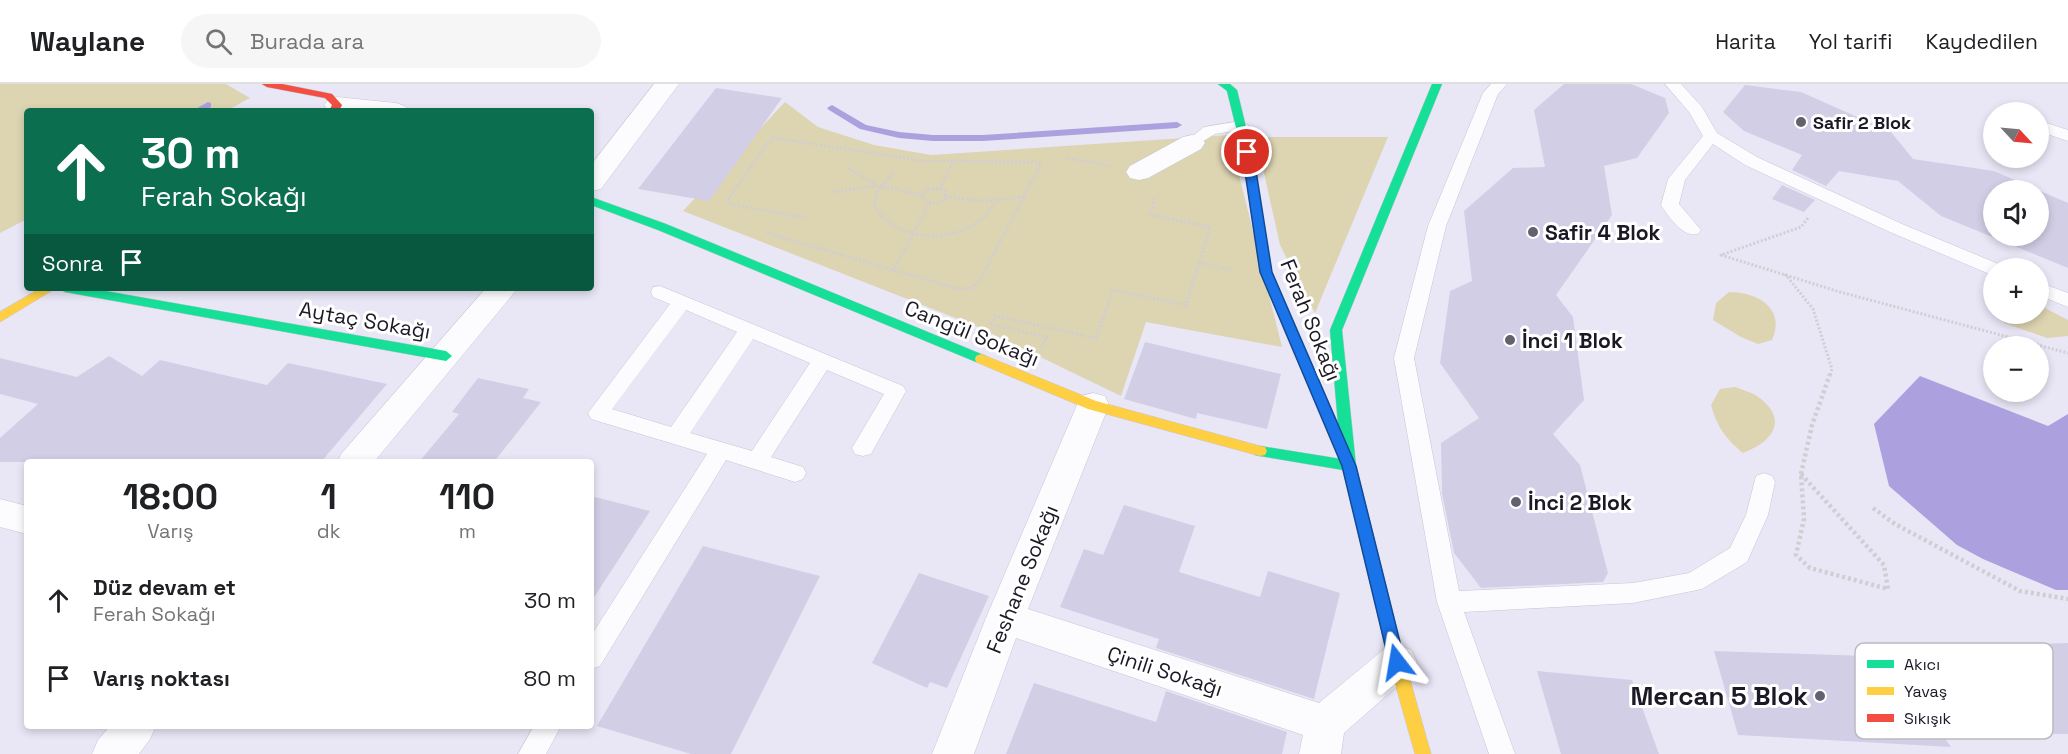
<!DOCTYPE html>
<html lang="tr">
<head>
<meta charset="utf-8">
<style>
  :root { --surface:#fff; --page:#f6f6f6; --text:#202124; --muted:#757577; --line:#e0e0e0 }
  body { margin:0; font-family:"Space Grotesk",sans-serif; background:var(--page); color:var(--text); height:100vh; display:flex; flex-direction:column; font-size:22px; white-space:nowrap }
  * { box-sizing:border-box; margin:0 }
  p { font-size:20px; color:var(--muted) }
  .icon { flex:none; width:33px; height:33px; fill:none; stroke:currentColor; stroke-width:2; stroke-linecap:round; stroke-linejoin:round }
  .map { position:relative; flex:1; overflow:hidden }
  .side { position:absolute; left:24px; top:375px; width:570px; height:270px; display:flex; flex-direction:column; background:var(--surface); border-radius:6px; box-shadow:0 3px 9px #0003 }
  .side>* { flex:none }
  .banner { position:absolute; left:24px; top:24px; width:570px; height:183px; border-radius:6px; box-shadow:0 3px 9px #0003; background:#0b6e4f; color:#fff; overflow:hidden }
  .needle { width:39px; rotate:116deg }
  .fabs { position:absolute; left:1983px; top:18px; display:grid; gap:12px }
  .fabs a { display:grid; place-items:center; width:66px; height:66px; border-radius:50%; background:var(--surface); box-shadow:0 3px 9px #0003; font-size:30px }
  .pin { position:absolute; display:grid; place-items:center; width:51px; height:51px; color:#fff; margin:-26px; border:3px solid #fff; border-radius:50%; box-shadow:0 2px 6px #0007 }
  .me { position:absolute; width:66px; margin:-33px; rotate:346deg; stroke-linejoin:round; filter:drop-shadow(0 0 4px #0008) }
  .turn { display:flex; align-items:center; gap:21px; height:126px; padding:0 18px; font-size:27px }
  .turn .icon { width:78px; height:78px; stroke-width:2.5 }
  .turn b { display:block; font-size:42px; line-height:51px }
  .then { display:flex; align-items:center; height:57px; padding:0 18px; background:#0003; gap:12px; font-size:22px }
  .eta { display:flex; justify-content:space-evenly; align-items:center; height:102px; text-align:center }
  .eta b { font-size:36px; font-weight:700; line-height:42px }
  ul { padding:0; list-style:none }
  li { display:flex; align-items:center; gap:18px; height:78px; padding:0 18px }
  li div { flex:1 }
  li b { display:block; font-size:22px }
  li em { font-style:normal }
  header { display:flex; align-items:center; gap:36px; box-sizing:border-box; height:84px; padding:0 30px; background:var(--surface); border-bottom:2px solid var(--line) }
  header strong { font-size:28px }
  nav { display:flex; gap:33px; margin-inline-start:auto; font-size:21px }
  .search { width:420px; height:54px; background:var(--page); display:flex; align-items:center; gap:15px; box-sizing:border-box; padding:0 21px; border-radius:33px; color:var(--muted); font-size:22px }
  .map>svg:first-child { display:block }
</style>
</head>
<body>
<header>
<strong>Waylane</strong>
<div class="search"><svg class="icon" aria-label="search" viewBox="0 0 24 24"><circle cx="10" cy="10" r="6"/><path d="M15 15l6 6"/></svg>Burada ara</div>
<nav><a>Harita</a><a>Yol tarifi</a><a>Kaydedilen</a></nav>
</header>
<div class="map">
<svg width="2068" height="670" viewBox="0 0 2068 670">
  <rect width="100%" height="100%" fill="#e9e7f6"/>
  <!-- green -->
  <g fill="#ddd4b2">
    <path d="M0 0H226L250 14 226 27H27V135L0 149Z"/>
    <path d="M785 18 818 43 874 61 931 71 1229 51 1282 263 1146 238 1121 312 976 242 683 127Z"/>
    <path d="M1256 53H1388L1315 229 1280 161Z"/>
    <path d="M1729 208C1757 208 1786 224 1772 256L1758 260 1741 253 1713 236 1716 219Z"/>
    <path d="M2039 221 2068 236V252L2047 254 2004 239 1999 230H2038Z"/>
    <path d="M1735 303C1742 306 1751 308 1757 312 1790 335 1773 358 1743 369 1726 355 1717 343 1711 321L1720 305Z"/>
  </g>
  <!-- water -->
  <path fill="#ada0df" d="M1920 292 2048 342 2068 330V506H2056L1983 475 1957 461 1889 402 1874 340Z"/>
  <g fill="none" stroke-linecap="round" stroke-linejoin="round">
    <!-- stream -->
    <g fill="#ada0df" fill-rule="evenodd">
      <path d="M208 18 211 19V23L204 27H192Z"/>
      <path d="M832 21 866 41 899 48 933 51H983L1177 38 1182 41 1177 44 983 57H933L899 54 860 45 829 26 827 24Z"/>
    </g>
  </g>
  <!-- building -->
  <g fill="#d2cee6" fill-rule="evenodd">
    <path d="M1564 0H1631L1665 14 1669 29 1637 74 1604 82 1612 131 1556 211 1573 233 1584 316 1553 350 1580 381 1608 489 1603 498 1481 504 1454 469 1442 409 1441 359 1479 334 1440 279 1450 207 1472 197 1464 127 1513 84 1545 83 1534 26Z"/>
    <path d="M1745 1 1801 8 1891 48 1913 75 1994 87 2068 119V184L1941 132 1898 97 1839 87 1826 102 1792 86 1802 71 1744 47 1723 28ZM1994 106H2038V152H1994Z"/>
    <path d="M716 4 782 14 709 117 638 105Z"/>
    <path d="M1782 101 1815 116 1804 128 1772 115Z"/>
    <path d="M1145 258 1281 290 1267 345 1197 329 1196 335 1124 315Z"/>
    <path d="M109 272 142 292 160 276 267 301 288 279 387 300 321 378H0V354L38 320 0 310V274L77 293Z"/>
    <path d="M478 294 529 305 523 314 541 318 494 378H419L459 330 452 328Z"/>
    <path d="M591 412 650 427 591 518Z"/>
    <path d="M1124 421 1195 442 1179 488 1260 513 1268 487 1340 509 1314 615 1156 564 1159 555 1060 523 1084 465 1103 471Z"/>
    <path d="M703 462 820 492 731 670H691L597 642Z"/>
    <path d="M919 489 989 512 947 604 930 598 927 604 872 579Z"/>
    <path d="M2068 559V650L1941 649 1951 663 1738 651 1714 567 1955 575 1948 562Z"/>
    <path d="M1537 587 1632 596 1659 670H1561Z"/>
    <path d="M1034 599 1156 638 1166 607 1287 648 1282 670H1006Z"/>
  </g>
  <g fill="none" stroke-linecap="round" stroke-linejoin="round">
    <!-- lane casing -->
    <g stroke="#c7c5d3" stroke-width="1">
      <g id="lane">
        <path d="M1491 0H1507L1498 10 1446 142 1414 274 1459 507 1633 499 1689 489 1730 464 1746 431 1756 392 1764 389 1772 392 1775 398 1768 431 1747 478 1702 505 1633 519 1464 528 1515 670H1489L1437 518 1394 274 1428 142 1483 9Z"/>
        <path d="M1665 0H1681L1702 23 1717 49 1757 73 1902 140 2001 181 2003 184H1994V191L1987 189 1890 148 1745 81 1713 60 1685 96 1679 120 1701 146 1698 150C1683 154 1669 133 1661 121L1668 95 1703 52 1689 28Z"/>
        <path d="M2004 23 2012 28H1995L1997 25Z"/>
        <path d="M2038 36 2068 46V57L2038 47Z"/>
        <path d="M1241 37 1249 42 1247 45 1215 50 1192 64 1184 59 1204 43Z"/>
        <path d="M2038 198 2068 209V223L2038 211Z"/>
        <path d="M660 202 903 302 906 307 871 370 863 372 855 370 852 364 884 310 827 286 771 373 803 383 806 389 803 395 795 398 726 376 600 582 591 585V552L707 370 591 335 588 329 670 220 653 213 651 208 653 203ZM686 226 737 248 671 343 612 325ZM753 255 810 279 752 367 690 349Z"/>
        <path d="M534 642H561L546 670H518Z"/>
      </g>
    </g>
    <!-- street casing -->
    <g stroke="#c7c5d3" stroke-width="1">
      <g id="street">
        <path d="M654 0H679L601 105 591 107V81Z"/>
        <path d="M337 13 396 19 405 22 409 27 328 26 324 21 328 16Z"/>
        <path d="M1192 51 1201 53 1205 59 1201 65 1148 94 1139 96 1130 94 1126 88 1130 82 1183 53Z"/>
        <path d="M486 204H518L374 378H337L342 369Z"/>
        <path d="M1093 309 1105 312 1109 321 1028 525 1319 619 1383 566 1397 560 1411 566 1417 578 1411 590 1344 649 1341 670H1299L1303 651 1016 554 974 670H932L986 534 1077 321 1081 312Z"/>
        <path d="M0 415 27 422V450L0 443Z"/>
        <path d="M110 642H156L150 655 139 670H92L98 656Z"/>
      </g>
    </g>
    <!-- fast casing -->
    <g stroke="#c7c5d3" stroke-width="1">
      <g id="fast">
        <path d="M1218 0H1230L1237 6 1252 68 1272 188 1338 340 1330 246 1432 0H1442L1342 246 1356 382 1362 406 1360 410H1350L1343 386 1260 372 1255 371 1253 367 1255 363 1260 362 1341 375 1340 357H1332L1330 353 1260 188 1242 68 1227 7Z"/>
        <path d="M591 113 666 140 986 272 987 275 986 278H976L658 146 591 121Z"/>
        <path d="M59 204H88L446 267 452 272 446 277 65 208Z"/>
      </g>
    </g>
    <!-- slow casing -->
    <g stroke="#c7c5d3" stroke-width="1">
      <g id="slow">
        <path d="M41 204H56L0 238V228Z"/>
        <path d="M981 270 1096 317 1260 362 1265 363 1267 367 1265 371 1260 372 1088 325 976 278 975 275 976 272Z"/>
        <path d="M1355 400 1360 402 1362 406 1405 578 1431 670H1415L1389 578 1348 406 1350 402Z"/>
      </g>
    </g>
    <!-- jam casing -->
    <g stroke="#c7c5d3" stroke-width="1">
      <path id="jam" d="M262 0H282L332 10 342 21 339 27H329L332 21 325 14 267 3Z"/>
    </g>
    <!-- path-far1 -->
    <g stroke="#d0ced3" stroke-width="3" stroke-dasharray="2 2" stroke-linecap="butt">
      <path d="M1068 74 1110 82"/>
      <path d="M848 84 876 101 922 111"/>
      <path d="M894 89 878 106 874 121C895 158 949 160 981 136 987 131 991 124 996 118"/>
      <path d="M928 105H940L945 108 946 113 938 119 926 118 922 112Z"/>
      <path d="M940 105 953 78"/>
      <path d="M833 108 875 102"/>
      <path d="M946 113 985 117 1024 113"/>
      <path d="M1808 134 1801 143 1721 171 1840 208 2068 269"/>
      <path d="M767 149 959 205 972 204 980 196 1041 80 1037 78 924 77 774 54 767 60 727 117 730 120 806 134"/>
      <path d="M1199 178 1231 186"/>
      <path d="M893 187 930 119"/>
      <path d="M1785 190 1813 225 1832 285 1830 292"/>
      <path d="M991 240 995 232 1096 254 1113 206 1186 221 1210 143 1150 131 1155 114"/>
      <path d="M991 240 1047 253 1040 265"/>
    </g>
    <!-- path -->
    <g stroke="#d0ced3" stroke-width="4.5" stroke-dasharray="3 3" stroke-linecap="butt">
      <path d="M1801 390 1884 481 1888 505 1810 484 1796 471 1804 435Z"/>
      <path d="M1801 390 1812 341 1830 290"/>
      <path d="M1873 424 1895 440 2020 507 2068 515"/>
    </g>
    <!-- lane -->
    <use href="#lane" fill="#fcfbfe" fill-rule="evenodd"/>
    <!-- street -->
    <use href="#street" fill="#fcfbfe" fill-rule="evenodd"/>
    <!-- fast -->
    <use href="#fast" fill="#16e098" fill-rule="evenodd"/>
    <!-- slow -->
    <use href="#slow" fill="#ffcf43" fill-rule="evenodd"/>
    <!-- jam -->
    <use href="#jam" fill="#f24e42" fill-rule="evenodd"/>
  </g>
  <!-- route -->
  <path fill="#1a73e8" stroke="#114b97" stroke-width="1.5" d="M1247 65 1253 68 1272 188 1356 382 1405 578 1403 583 1397 585 1392 583 1389 578 1342 382 1260 188 1242 68Z"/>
  <!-- markers -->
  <g fill="#63616e" stroke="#fff" stroke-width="2">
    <circle cx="1801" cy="38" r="6"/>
    <circle cx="1533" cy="148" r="6"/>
    <circle cx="1510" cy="256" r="6"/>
    <circle cx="1516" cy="418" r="6"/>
    <circle cx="1820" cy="612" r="6"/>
  </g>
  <g text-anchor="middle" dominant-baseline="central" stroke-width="6" stroke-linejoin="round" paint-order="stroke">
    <!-- far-poi labels -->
    <g font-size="18" font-weight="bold" fill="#1b1925" stroke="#fff" text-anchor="start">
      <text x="1813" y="38">Safir 2 Blok</text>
    </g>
    <!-- poi labels -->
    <g font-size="21" font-weight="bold" fill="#1b1925" stroke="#fff" text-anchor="start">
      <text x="1545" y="148">Safir 4 Blok</text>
      <text x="1522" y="256">İnci 1 Blok</text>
      <text x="1528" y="418">İnci 2 Blok</text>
    </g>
    <!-- street labels -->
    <g font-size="21" fill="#1b1925" stroke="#fff">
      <text transform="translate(365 236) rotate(10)">Aytaç Sokağı</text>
      <text transform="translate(1311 236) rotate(68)">Ferah Sokağı</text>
      <text transform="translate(972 249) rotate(22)">Cangül Sokağı</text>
      <text transform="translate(1022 495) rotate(-68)">Feshane Sokağı</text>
      <text transform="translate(1165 587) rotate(18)">Çinili Sokağı</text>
    </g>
    <!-- near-poi labels -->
    <g font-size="26" font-weight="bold" fill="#1b1925" stroke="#fff" text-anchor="end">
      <text x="1808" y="612">Mercan 5 Blok</text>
    </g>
  </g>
  <!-- legend -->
  <rect x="1855" y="559" width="198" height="96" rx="9" fill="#fff" stroke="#bbbabe" stroke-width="1.5"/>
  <rect x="1867" y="576" width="27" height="8" fill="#16e098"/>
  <rect x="1867" y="603" width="27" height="8" fill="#ffcf43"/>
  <rect x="1867" y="630" width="27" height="8" fill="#f24e42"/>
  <g font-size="16" fill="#1b1925">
    <text x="1904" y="586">Akıcı</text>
    <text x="1904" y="613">Yavaş</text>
    <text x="1904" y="640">Sıkışık</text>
  </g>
</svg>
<div class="fabs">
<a><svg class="needle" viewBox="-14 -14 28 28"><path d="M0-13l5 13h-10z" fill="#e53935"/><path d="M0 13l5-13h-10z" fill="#757577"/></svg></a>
<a><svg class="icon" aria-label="sound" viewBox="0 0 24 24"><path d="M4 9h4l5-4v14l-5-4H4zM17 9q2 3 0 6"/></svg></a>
<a>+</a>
<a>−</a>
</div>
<div class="pin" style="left:1247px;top:68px;background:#d93025"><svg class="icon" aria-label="arrive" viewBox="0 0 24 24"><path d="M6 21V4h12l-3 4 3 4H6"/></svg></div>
<svg class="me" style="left:1397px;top:578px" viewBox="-20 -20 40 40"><path d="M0-17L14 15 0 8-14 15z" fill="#1a73e8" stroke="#fff" stroke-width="4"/></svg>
<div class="banner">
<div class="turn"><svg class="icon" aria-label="ahead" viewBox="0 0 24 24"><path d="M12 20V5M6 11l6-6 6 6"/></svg><div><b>30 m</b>Ferah Sokağı</div></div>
<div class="then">Sonra<svg class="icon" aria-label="arrive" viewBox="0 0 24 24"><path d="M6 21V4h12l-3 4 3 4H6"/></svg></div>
</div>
<section class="side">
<div class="eta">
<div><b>18:00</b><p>Varış</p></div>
<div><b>1</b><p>dk</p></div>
<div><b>110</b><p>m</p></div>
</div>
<ul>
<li><svg class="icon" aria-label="ahead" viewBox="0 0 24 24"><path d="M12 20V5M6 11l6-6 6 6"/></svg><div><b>Düz devam et</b><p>Ferah Sokağı</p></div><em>30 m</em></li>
<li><svg class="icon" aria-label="arrive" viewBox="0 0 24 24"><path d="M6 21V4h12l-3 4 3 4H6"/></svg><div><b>Varış noktası</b></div><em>80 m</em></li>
</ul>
</section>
</div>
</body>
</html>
